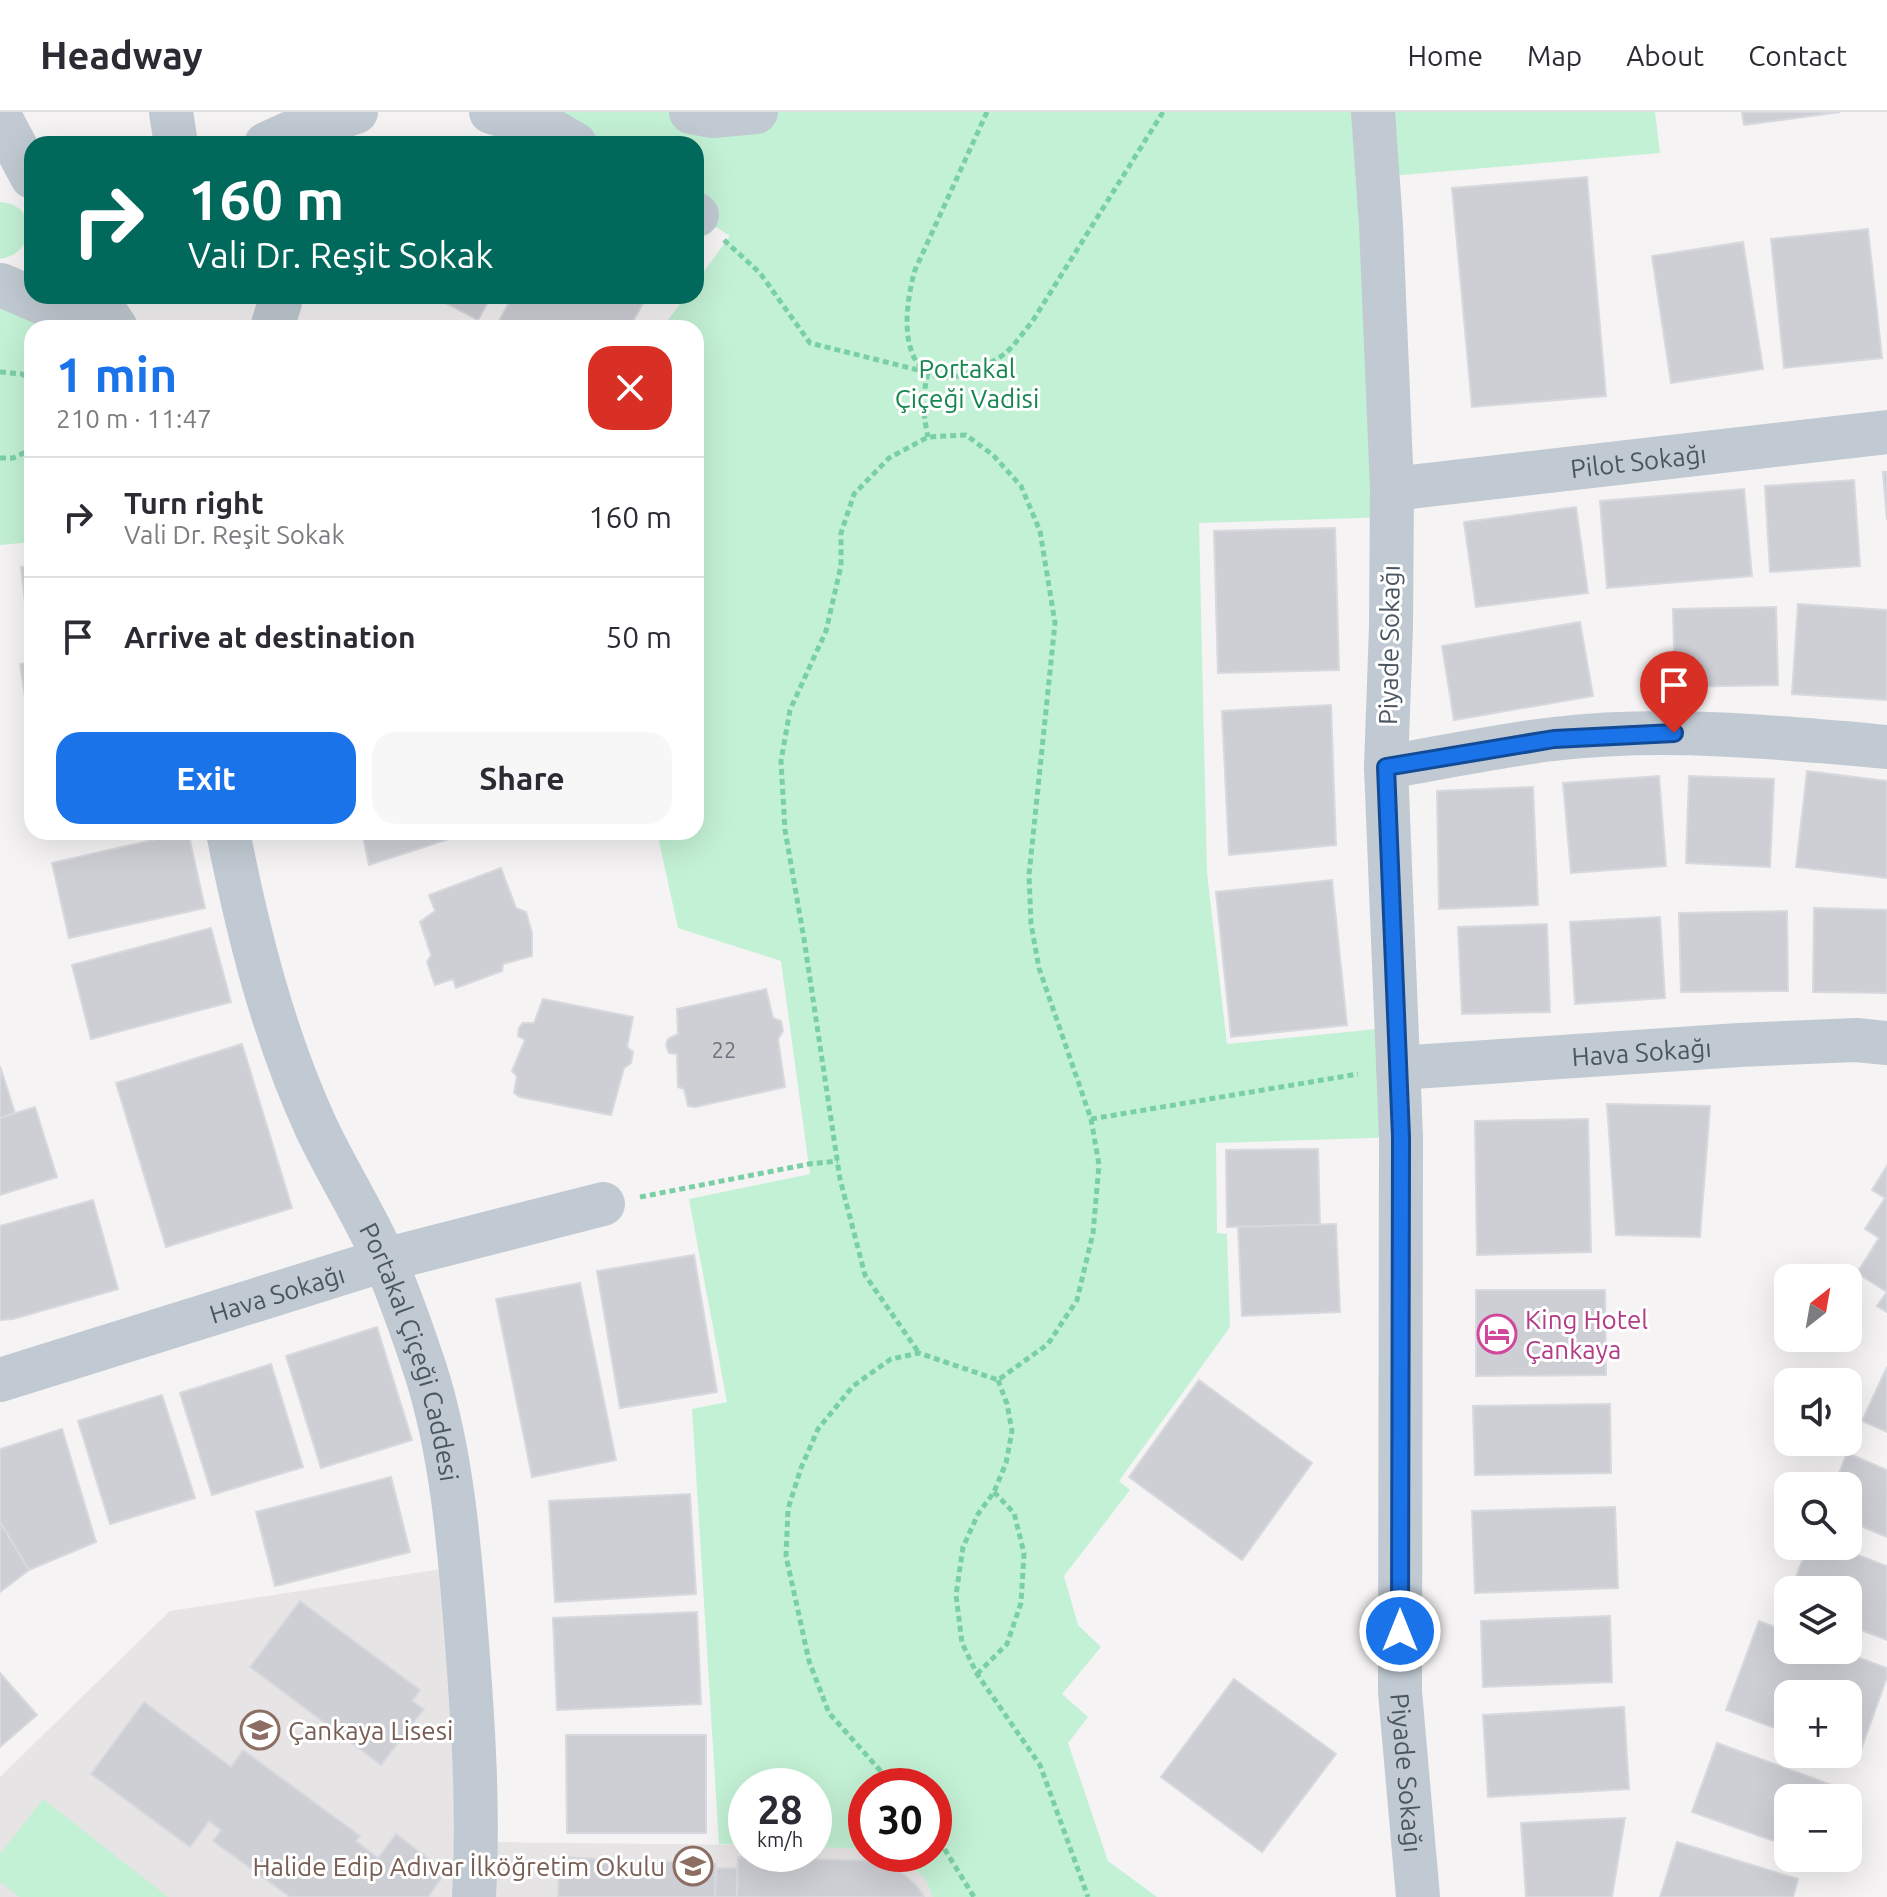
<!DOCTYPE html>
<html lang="en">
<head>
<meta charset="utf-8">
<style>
  :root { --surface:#fff; --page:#f7f7f7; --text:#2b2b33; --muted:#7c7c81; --line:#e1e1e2; --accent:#1a73e8 }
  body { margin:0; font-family:Ubuntu,sans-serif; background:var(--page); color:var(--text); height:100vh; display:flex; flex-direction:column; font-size:30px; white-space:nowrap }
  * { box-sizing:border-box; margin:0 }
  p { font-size:26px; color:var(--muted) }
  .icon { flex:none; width:44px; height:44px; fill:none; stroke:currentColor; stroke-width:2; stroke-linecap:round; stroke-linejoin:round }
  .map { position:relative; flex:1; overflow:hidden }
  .drawer { position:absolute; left:24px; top:208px; width:680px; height:520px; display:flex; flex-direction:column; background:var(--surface); border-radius:24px; box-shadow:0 8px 32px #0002 }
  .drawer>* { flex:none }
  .banner { position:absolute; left:24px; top:24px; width:680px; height:168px; border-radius:24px; box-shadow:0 8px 32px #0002; background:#00695c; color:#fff; overflow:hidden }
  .needle { width:52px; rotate:31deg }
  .buttons { position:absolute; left:1774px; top:1152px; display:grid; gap:16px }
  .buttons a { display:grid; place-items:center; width:88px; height:88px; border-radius:16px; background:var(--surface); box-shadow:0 8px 32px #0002; font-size:40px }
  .speed { position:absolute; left:728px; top:1656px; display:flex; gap:16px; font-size:40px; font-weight:700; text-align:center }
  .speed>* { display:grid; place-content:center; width:104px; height:104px; border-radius:50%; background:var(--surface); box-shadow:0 8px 32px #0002; line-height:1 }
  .speed small { font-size:20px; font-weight:400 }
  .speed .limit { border:12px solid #d22; background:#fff; color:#111 }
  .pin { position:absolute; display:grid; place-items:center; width:68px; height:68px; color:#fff; margin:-82px -34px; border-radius:50% 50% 50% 0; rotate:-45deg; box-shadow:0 0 8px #0007 }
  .pin .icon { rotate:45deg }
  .me { position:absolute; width:88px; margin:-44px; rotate:0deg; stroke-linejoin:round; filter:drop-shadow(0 0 6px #0008) }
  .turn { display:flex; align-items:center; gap:28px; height:168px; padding:0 32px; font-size:36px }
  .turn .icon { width:104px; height:104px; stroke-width:2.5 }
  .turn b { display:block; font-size:56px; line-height:68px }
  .round { display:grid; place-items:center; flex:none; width:84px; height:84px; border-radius:24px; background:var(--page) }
  .head { display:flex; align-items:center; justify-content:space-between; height:136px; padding:0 32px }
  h1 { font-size:48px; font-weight:700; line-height:60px; color:var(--accent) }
  .action { display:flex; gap:16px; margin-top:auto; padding:16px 32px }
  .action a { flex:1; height:92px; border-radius:24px; background:var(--accent); color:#fff; font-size:32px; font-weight:700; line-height:92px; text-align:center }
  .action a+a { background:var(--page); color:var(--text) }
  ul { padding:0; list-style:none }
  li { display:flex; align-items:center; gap:24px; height:120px; padding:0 32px; border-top:2px solid var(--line) }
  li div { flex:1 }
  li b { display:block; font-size:30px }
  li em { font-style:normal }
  header { display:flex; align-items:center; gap:48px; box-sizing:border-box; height:112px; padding:0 40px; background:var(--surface); border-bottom:2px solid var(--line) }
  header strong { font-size:38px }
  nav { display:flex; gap:44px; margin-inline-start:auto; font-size:28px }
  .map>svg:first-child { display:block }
</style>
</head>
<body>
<header>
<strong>Headway</strong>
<nav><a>Home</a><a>Map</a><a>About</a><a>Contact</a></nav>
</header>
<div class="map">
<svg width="1887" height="1785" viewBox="0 0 1887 1785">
  <rect width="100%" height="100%" fill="#f5f3f3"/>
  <!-- education -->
  <path fill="#e6e4e5" d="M461 1454 477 1730 746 1733V1742H814V1735L866 1737V1742H896L925 1766 933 1785H0V1665L170 1499Z"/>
  <!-- green -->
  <g fill="#c3f1d5">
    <path d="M491 0H1655L1660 41 1378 65 1392 405 1199 411 1207 761 1227 932 1396 915 1401 1025 1216 1031 1217 1121 1227 1122 1230 1215 1119 1369 1130 1378 1064 1464 1078 1513 1101 1535 1062 1582 1088 1605 1068 1631 1108 1749 1157 1785H933L925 1766 896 1742H934V1674H866V1737L814 1735V1674H746V1733L719 1732 692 1297 727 1290 689 1087 810 1062 781 849 678 816 657 720H696V216H662L686 184H696V170L730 124 696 102V32H575Z"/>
    <path d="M0 90C38 92 38 141 0 147Z"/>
    <path d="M0 172 84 216H32V430L0 433Z"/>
    <path d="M43 1687 168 1785H20L0 1770V1742Z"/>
  </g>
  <!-- building -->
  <g fill="#cdcfd5" stroke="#d7d9de" stroke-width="2">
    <path d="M1742 0H1840L1744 13Z"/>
    <path d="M1587 65 1606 284 1472 295 1452 76Z"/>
    <path d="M1868 117 1882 246 1784 256 1771 127Z"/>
    <path d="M1743 130 1763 257 1671 271 1652 144Z"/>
    <path d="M433 184H491L478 208Z"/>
    <path d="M513 184H647L629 216H495Z"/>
    <path d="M1883 360H1887V408Z"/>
    <path d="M1854 368 1860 454 1770 460 1765 374Z"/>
    <path d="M1744 377 1752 464 1607 476 1600 389Z"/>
    <path d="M1576 395 1588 481 1476 495 1464 410Z"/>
    <path d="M1335 416 1339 558 1218 561 1214 419Z"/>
    <path d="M32 453V526H29L21 455Z"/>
    <path d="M1798 492 1887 498V588L1792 582Z"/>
    <path d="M1776 495 1778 573 1675 575 1673 497Z"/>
    <path d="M1580 510 1593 584 1454 608 1442 534Z"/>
    <path d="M32 550V624L31 625 20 552Z"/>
    <path d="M1331 593 1336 733 1229 743 1222 599Z"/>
    <path d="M1807 659 1887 669V766L1796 755Z"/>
    <path d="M1659 664 1666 754 1571 761 1563 671Z"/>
    <path d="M1689 664 1774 667 1770 755 1686 751Z"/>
    <path d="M1533 675 1538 793 1439 797 1437 679Z"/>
    <path d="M188 720 205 796 69 826 52 751Z"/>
    <path d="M362 720H470L369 753Z"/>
    <path d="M501 756 516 796 526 800 532 821V844L503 852 502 859 456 876 453 867 435 873 427 850 431 843 420 810 435 799 429 783Z"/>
    <path d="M1332 768 1347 913 1231 925 1216 780Z"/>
    <path d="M1814 796 1887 798V881L1813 880Z"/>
    <path d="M1787 799 1788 879 1681 880 1679 801Z"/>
    <path d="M1660 805 1665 886 1575 892 1570 810Z"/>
    <path d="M1547 812 1550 900 1462 902 1458 815Z"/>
    <path d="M211 816 231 890 91 927 72 853Z"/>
    <path d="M766 877 773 906 781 909 783 919 778 927 785 975 695 995 688 994 684 977 678 975 677 942 669 941 666 933 668 927 678 922 677 897Z"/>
    <path d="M543 887 633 905 627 935 633 940 631 951 624 956 611 1003 520 985 514 981 517 964 512 959 525 928 518 924 519 916 523 911H534Z"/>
    <path d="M242 932 292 1096 166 1135 116 971Z"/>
    <path d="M0 954 15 1001 0 1006Z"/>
    <path d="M1607 992 1710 994 1700 1125 1616 1123Z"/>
    <path d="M35 995 57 1065 0 1083V1006Z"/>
    <path d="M1588 1007 1591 1140 1477 1143 1475 1009Z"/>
    <path d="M1318 1037 1320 1113 1227 1115 1226 1038Z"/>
    <path d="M1887 1054V1200L1877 1194 1887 1180 1857 1161 1879 1126 1865 1117 1885 1086 1872 1078Z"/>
    <path d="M93 1088 118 1177 13 1207 0 1208V1114Z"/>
    <path d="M1336 1112 1340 1200 1242 1204 1238 1115Z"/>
    <path d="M694 1143 717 1280 620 1296 597 1159Z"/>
    <path d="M580 1171 616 1348 532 1365 496 1187Z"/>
    <path d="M1476 1178H1605L1606 1263 1476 1264Z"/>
    <path d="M377 1215 412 1328 321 1356 286 1244Z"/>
    <path d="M271 1252 303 1355 212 1383 180 1281Z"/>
    <path d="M1887 1255V1320L1862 1309Z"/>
    <path d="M1199 1268 1312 1351 1242 1448 1129 1365Z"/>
    <path d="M162 1283 195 1386 110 1412 78 1309Z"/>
    <path d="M1610 1292 1611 1361 1475 1363 1473 1294Z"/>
    <path d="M62 1317 96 1430 29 1458 0 1410V1337Z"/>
    <path d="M1847 1341 1887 1358V1425L1848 1409V1374H1834Z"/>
    <path d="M391 1365 410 1440 275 1474 256 1400Z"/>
    <path d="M690 1382 696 1482 555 1490 549 1389Z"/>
    <path d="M1615 1395 1618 1476 1475 1481 1472 1399Z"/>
    <path d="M0 1410 29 1458 0 1480Z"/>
    <path d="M1808 1434H1834L1887 1454V1528L1848 1513V1478H1791Z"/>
    <path d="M300 1489 420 1578 412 1589 424 1597 381 1653 250 1555Z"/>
    <path d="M697 1500 701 1592 557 1598 553 1506Z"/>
    <path d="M1610 1504 1612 1570 1483 1575 1481 1509Z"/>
    <path d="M1759 1509 1788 1520V1538H1838L1887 1556V1565L1858 1646 1846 1642 1848 1582H1788V1621L1726 1598Z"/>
    <path d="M0 1561 37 1603 0 1635Z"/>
    <path d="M1234 1567 1336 1642 1262 1740 1161 1665Z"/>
    <path d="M144 1590 231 1655 243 1638 360 1724 356 1729 378 1746 396 1722 446 1760 428 1785H290L213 1729 221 1718 209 1709 190 1735 91 1662Z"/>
    <path d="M1624 1595 1629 1677 1488 1685 1483 1603Z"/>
    <path d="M566 1623H706V1721H567Z"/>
    <path d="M1717 1631 1840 1676 1837 1686H1788V1734L1692 1700Z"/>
    <path d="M1625 1706 1612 1785H1526L1521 1711Z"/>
    <path d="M1677 1730 1798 1767 1793 1785H1660Z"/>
    <path d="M559 1745 716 1752 715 1785H558Z"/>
    <path d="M738 1745 879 1749 900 1759 917 1774 924 1785H737Z"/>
    <path d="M716 1756H737V1785H715Z"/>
  </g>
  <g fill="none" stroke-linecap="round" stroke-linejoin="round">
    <!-- path -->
    <g stroke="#7ad0a6" stroke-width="5" stroke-dasharray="6 4" stroke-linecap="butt">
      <path d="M987 0 915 158C893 236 915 301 1003 243 1014 235 1023 220 1032 210L1163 0"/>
      <path d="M724 128 760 161 810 231 922 259"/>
      <path d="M0 260 22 262 32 268"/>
      <path d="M928 261C922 285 923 301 928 325"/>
      <path d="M0 346H13L32 337"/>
      <path d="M1091 1007 1358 962"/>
      <path d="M640 1085 809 1052 838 1049"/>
      <path d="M998 1268 1007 1292 1012 1319 1006 1351 994 1380 978 1402 963 1435 956 1483 962 1531 977 1562 1040 1653 1088 1785"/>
      <path d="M977 1562 1007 1532 1021 1491 1024 1441 1014 1401 994 1380"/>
      <path d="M894 1674 829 1601 809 1549 786 1444 788 1397 801 1356 818 1317 853 1274 891 1247 919 1241 998 1268 1048 1232 1077 1188 1093 1121 1099 1053 1091 1007 1039 856 1031 812 1029 763 1055 511 1040 419 1021 374 993 343 966 323 928 325 889 346 854 382 841 421V454L826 519 790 598 781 649 785 718 804 827 840 1067 865 1163 919 1241"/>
      <path d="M934 1720 974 1785"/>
    </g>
    <!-- minor -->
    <g stroke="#c1cad2" stroke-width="44">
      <path d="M171 0 176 32"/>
      <path d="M491 0 551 18 575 32"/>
      <path d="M691 0 713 4 756 0"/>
      <path id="s1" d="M1373 0 1381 113 1392 377 1391 515 1386 655 1401 1025 1400 1580 1418 1785"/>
      <path d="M0 5 32 65"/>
      <path d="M266 32 290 21 356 0"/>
      <path d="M696 102 697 103"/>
      <path d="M1 173 59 198 84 216"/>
      <path d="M95 184 116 216"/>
      <path d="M272 216 280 190"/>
      <path id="s2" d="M1392 377 1887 320"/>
      <path d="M1386 655C1442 646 1498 633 1554 627 1664 614 1777 625 1887 635"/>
      <path id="s3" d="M228 720C248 821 273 921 316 1015 337 1060 365 1103 385 1149 400 1184 413 1221 425 1257 452 1341 459 1432 466 1519 473 1608 479 1696 474 1785"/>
      <path id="s4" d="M1398 956 1739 933 1856 928 1887 931"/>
      <path id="s5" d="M0 1268 384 1148 603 1092"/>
    </g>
  </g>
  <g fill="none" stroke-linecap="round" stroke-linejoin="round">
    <!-- route casing -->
    <g stroke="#114b97" stroke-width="20">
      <path id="route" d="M1400 1519 1401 1025 1386 655 1554 627 1674 621"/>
    </g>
    <!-- route -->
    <use href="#route" stroke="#1a73e8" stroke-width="14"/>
  </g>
  <!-- icons -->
  <defs>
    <g id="hotel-ring" transform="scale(2)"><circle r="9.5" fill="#fff" stroke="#d1479c" stroke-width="1.5"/><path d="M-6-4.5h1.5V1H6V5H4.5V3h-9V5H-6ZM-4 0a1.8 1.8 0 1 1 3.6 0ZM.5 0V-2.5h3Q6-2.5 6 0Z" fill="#d1479c"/></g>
    <g id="school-ring" transform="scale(2)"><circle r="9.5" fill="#fff" stroke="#8d6e63" stroke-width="1.5"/><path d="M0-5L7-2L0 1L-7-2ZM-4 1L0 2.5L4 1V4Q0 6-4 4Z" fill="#8d6e63"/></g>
  </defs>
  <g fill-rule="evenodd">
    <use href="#hotel-ring" x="1497" y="1222"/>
    <use href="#school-ring" x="260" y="1618"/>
    <use href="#school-ring" x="693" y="1754"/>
  </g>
  <g text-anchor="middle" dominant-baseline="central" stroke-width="6" stroke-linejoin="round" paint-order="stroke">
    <!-- number labels -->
    <g font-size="22" fill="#6b747e">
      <text x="724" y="937">22</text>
    </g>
    <!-- park labels -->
    <g font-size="26" fill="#17864f" stroke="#fff">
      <text x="967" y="256">Portakal<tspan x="967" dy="30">Çiçeği Vadisi</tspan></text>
    </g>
    <!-- street labels -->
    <g font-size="26" fill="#4a5661" stroke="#fff">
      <text stroke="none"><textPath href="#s2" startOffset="248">Pilot Sokağı</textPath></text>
      <text transform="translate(1389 533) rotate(-89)">Piyade Sokağı</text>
      <text stroke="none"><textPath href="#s4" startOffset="244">Hava Sokağı</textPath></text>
      <text stroke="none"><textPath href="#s5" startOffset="290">Hava Sokağı</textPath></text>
      <text stroke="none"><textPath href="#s3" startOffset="554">Portakal Çiçeği Caddesi</textPath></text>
      <text stroke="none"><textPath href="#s1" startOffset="1662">Piyade Sokağı</textPath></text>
    </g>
    <!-- hotel labels -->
    <g font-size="26" fill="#b23c85" stroke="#fff" text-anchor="start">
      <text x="1525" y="1207">King Hotel<tspan x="1525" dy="30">Çankaya</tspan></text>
    </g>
    <!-- education labels -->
    <g font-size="26" fill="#785e54" stroke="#fff" text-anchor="start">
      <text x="288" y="1618">Çankaya Lisesi</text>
      <text x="665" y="1754" text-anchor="end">Halide Edip Adıvar İlköğretim Okulu</text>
    </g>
  </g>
</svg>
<div class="buttons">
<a><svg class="needle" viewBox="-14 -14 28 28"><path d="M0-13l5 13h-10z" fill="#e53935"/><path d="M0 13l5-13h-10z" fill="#7c7c81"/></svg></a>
<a><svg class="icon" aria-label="sound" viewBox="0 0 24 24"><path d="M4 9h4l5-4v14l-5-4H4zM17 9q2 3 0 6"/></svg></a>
<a><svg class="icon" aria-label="search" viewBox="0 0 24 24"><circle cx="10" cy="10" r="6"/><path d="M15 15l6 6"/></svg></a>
<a><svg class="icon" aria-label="layers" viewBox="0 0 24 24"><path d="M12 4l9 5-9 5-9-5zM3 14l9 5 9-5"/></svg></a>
<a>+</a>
<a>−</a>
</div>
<div class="speed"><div>28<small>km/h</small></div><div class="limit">30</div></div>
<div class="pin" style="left:1674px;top:621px;background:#d93025"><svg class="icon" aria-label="arrive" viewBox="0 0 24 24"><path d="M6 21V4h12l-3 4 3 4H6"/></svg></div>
<svg class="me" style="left:1400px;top:1519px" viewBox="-20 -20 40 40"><circle r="17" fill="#1a73e8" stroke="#fff" stroke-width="3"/><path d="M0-11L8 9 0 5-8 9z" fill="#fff"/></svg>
<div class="banner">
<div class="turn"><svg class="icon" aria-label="right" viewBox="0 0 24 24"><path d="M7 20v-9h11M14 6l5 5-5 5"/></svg><div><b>160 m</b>Vali Dr. Reşit Sokak</div></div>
</div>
<section class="drawer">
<div class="head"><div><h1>1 min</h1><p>210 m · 11:47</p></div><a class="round" style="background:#d93025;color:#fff"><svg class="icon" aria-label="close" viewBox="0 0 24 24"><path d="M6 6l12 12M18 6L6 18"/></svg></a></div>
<ul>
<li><svg class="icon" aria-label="right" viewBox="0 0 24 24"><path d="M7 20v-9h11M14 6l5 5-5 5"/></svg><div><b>Turn right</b><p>Vali Dr. Reşit Sokak</p></div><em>160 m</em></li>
<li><svg class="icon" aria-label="arrive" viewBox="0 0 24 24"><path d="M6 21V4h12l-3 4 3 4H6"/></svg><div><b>Arrive at destination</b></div><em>50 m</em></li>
</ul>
<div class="action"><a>Exit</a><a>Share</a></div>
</section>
</div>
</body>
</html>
